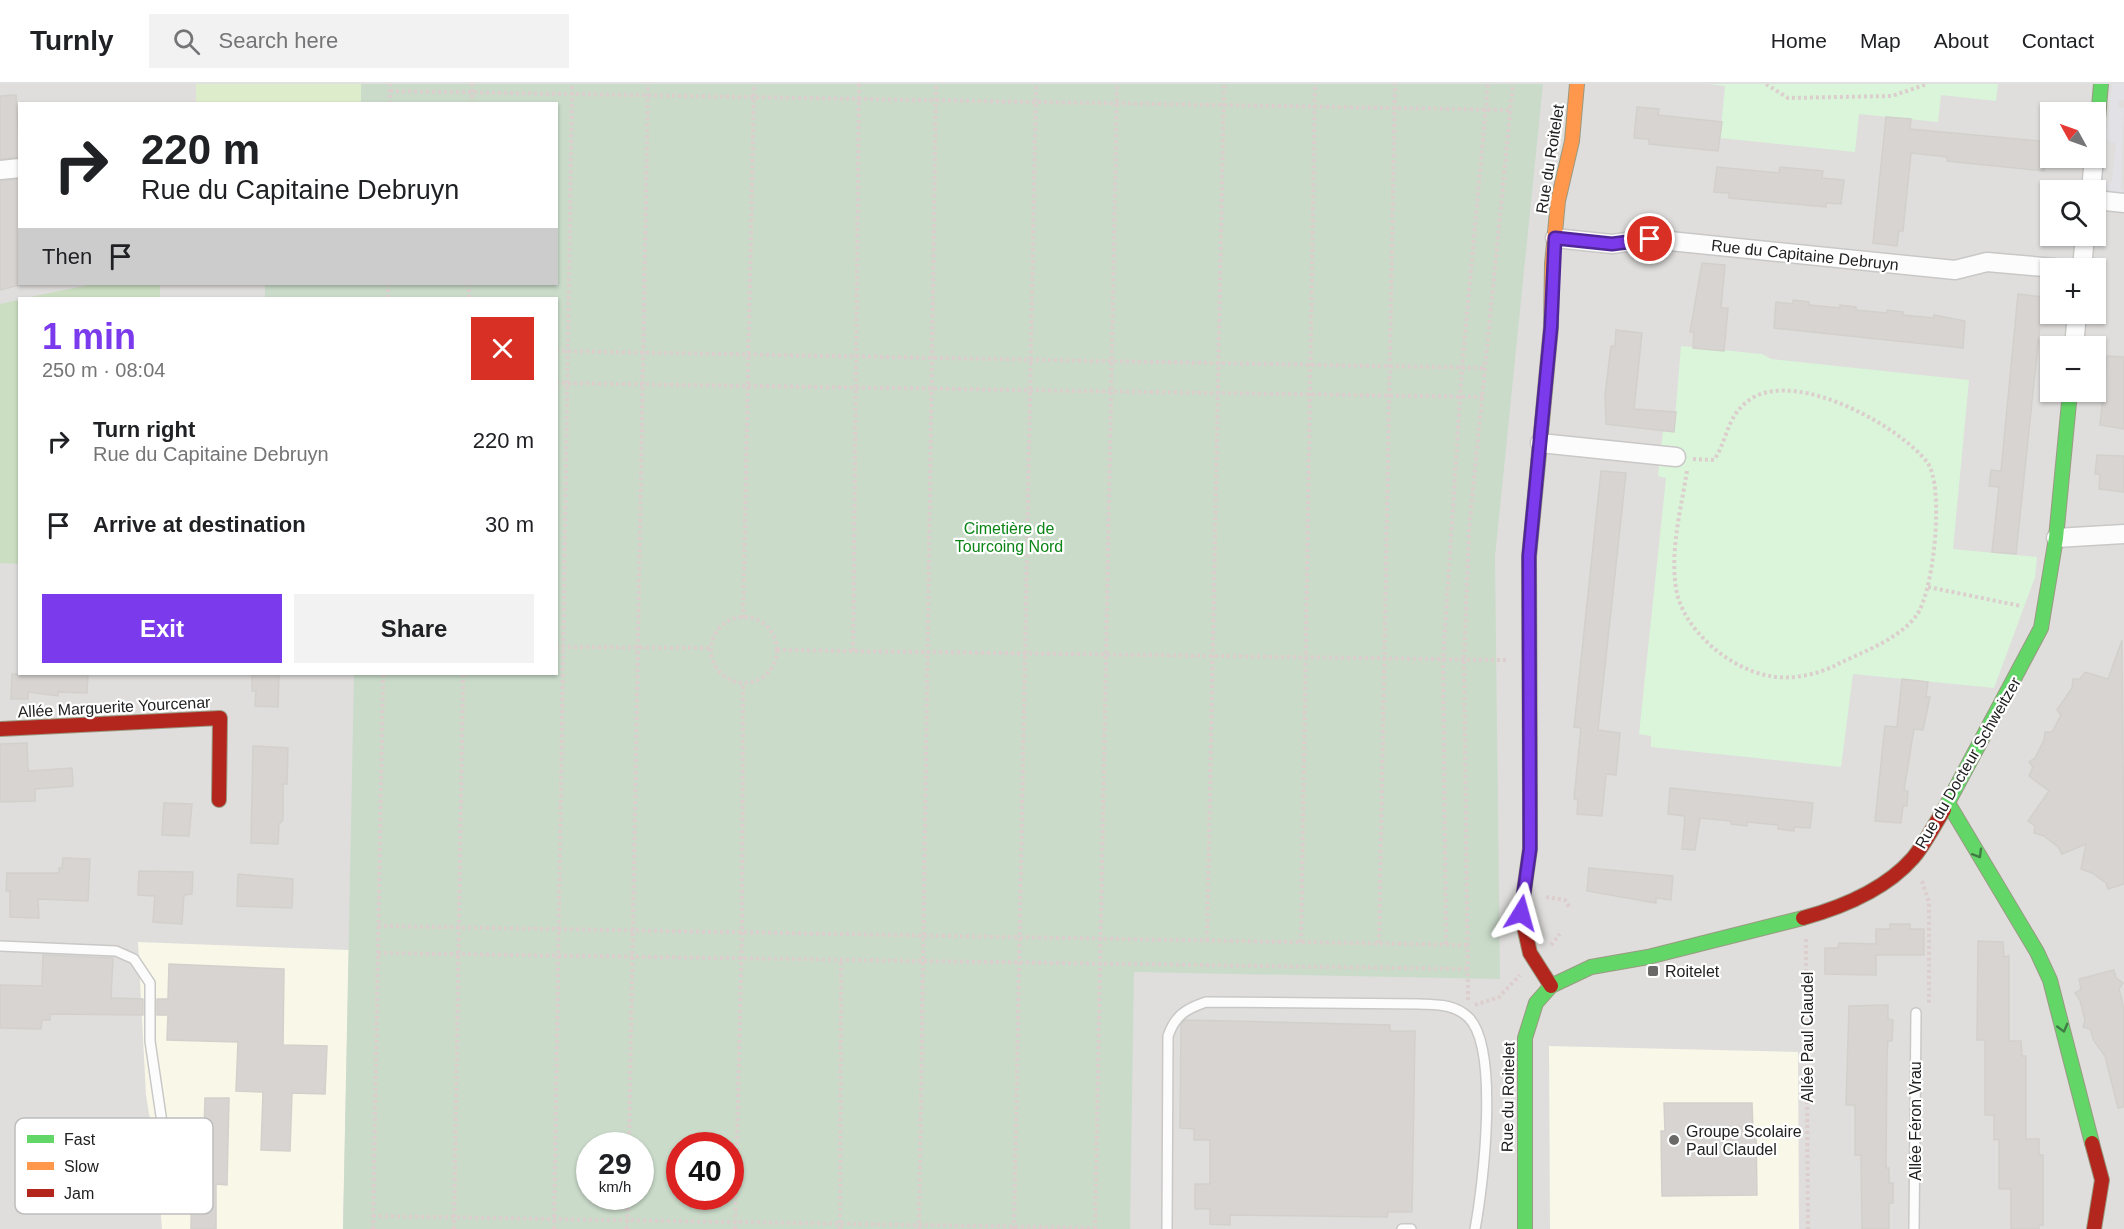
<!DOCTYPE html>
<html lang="en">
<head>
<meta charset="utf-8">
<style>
  :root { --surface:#fff; --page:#f2f2f2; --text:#202124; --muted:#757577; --line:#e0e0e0; --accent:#7c3aed }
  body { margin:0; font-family:Arial,sans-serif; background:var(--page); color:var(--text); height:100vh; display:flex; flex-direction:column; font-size:22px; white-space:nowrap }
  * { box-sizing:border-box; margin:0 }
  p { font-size:20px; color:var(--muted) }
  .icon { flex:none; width:33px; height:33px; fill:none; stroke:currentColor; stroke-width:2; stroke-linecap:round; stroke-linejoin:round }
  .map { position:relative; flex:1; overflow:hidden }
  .sheet { position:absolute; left:18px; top:213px; width:540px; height:378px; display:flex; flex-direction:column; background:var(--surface); border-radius:0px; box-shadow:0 2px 4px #0004 }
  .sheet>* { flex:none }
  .banner { position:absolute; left:18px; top:18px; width:540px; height:183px; border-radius:0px; box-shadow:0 2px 4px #0004; background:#fff; color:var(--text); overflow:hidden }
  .needle { width:39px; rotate:310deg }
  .buttons { position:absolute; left:2040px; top:18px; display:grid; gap:12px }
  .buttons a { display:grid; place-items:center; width:66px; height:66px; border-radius:0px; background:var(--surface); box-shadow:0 2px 4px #0004; font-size:30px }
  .speed { position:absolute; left:576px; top:1048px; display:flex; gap:12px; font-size:30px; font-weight:700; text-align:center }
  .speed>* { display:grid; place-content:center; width:78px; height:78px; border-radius:50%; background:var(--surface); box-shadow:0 2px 4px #0004; line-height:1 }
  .speed small { font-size:15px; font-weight:400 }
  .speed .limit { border:9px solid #d22; background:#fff; color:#111 }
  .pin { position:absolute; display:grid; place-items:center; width:51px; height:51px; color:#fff; margin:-26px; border:3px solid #fff; border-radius:50%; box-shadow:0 2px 6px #0007 }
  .me { position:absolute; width:66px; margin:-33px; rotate:8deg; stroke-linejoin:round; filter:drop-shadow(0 0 4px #0008) }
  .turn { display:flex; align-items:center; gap:21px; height:126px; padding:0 24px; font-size:27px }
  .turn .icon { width:78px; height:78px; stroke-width:2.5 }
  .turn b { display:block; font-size:42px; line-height:51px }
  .then { display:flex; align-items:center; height:57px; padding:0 24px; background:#0003; gap:12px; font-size:22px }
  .round { display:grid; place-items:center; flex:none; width:63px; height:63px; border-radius:0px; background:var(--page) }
  .summary { display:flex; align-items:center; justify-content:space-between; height:102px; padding:0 24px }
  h1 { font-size:36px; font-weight:600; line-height:45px; color:var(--accent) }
  .button { display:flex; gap:12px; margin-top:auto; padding:12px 24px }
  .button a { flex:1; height:69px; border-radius:0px; background:var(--accent); color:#fff; font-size:24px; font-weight:600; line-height:69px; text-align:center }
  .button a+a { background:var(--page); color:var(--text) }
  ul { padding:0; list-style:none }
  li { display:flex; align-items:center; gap:18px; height:84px; padding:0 24px }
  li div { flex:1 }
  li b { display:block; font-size:22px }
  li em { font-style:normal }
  header { display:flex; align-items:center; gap:36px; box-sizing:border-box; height:84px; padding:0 30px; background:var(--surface); border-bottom:2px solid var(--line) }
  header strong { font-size:28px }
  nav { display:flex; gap:33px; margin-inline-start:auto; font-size:21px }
  .search { width:420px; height:54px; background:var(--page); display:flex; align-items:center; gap:15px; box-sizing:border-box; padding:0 21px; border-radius:0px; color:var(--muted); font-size:22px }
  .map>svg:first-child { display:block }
</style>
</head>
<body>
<header>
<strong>Turnly</strong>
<div class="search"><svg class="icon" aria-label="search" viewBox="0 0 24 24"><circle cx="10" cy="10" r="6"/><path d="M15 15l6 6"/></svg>Search here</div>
<nav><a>Home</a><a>Map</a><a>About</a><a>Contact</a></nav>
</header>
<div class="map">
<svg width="2124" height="1145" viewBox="0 0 2124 1145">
  <rect width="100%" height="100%" fill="#f0eeeb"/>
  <!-- residential -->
  <path fill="#dfdedc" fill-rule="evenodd" d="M0 0H2124V1145H0ZM20 20H556V200H20ZM2050 28H2096V74H2050ZM2050 106H2096V152H2050ZM2050 184H2096V230H2050ZM20 214H556V590H20ZM2050 262H2096V308H2050ZM590 1062H640V1113H590ZM680 1062H730V1113H680Z"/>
  <!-- education -->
  <g fill="#f8f7e8">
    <path d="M138 858 349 866 343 1145H162L156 1072 146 1011Z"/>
    <path d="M1549 962 1798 968 1799 1145H1550Z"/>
  </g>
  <!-- grass -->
  <rect fill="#ddeccb" x="196" y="0" width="165" height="19"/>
  <!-- forest -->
  <g fill="#cbdec1">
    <path d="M94 200H160V214H25Z"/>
    <path d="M19 216V480L0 479V220Z"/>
  </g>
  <!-- cemetery -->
  <path fill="#cadbca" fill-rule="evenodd" d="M361 0H1543L1495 473 1500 895 1134 888 1130 1145H343L354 590H556V214H265V200H556V20L361 19ZM590 1062H640V1113H590ZM680 1062H730V1113H680Z"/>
  <!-- park -->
  <g fill="#daf5da">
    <path d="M1709 0H1998L1996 17 1941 11 1938 38 1859 30 1855 68 1720 54 1725 2Z"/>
    <path d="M1681 262 1762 270 1771 275 1969 296 1953 465 2037 473 2035 493 1994 604 1853 590 1841 683 1651 663V652L1639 650 1666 394 1658 392 1663 346 1674 347Z"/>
  </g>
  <!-- plaza -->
  <path fill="#e2e1e5" d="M2112 0H2124V16H2119L2118 23 2124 24 2121 105 2124 106V115L2103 110 2101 105V102L2112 97 2116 60 2106 55Z"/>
  <!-- building -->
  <g fill="#d7d4d2" stroke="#d3d0cc" stroke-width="1.5">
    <path d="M16 11 20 73 0 75V12Z"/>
    <path d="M1637 23 1659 25 1658 31 1722 38 1718 67 1649 60V55L1634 54Z"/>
    <path d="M1886 33 1911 35 1910 45 2050 58V83L2045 82 2044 87 1947 77V73L1911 69 1903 147H1899L1897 162 1873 159Z"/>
    <path d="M1717 83 1779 89 1780 83 1823 87 1822 94 1844 96 1841 120 1826 119V123L1729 114V109L1714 108Z"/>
    <path d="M20 95V201L0 206V97Z"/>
    <path d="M1702 179 1725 181 1721 224H1728L1724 267 1693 264 1694 248H1690Z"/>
    <path d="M2018 210 2043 213 2016 470 1992 468 1999 403 1989 402 1991 386 2001 387Z"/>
    <path d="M1793 216 1809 218V221L1840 224V221L1856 223V226L1887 229V226L1903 228V231L1934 234V231L1965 237 1963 264 1774 244 1776 218 1793 220Z"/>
    <path d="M1616 246 1642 249 1634 325 1676 328 1674 348 1606 340 1605 311 1611 262H1615Z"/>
    <path d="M2107 272 2124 273V345L2100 341Z"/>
    <path d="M2097 371 2124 372V408L2099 405 2100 390H2095Z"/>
    <path d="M1601 387 1626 389 1598 646 1620 649 1616 691 1606 690 1602 732 1577 730 1578 716 1574 715 1581 644 1574 643Z"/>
    <path d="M2122 556 2124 800 2108 805 2106 799 2092 789 2081 785 2086 760 2062 770 2058 763 2044 752 2034 749 2035 742 2028 737 2049 707 2029 692 2033 683 2029 678 2035 674 2044 656 2045 648H2052L2061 631 2057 626 2072 604 2073 595H2080L2085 588 2108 595Z"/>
    <path d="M12 590H88L87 609 58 608V612L28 608V615H11Z"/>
    <path d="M252 590H279L278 623 255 622 256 607H252Z"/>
    <path d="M1902 595 1928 598 1926 613H1930L1923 646 1914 645 1904 706 1908 707 1907 722H1903L1901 739 1875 737 1885 642 1897 643Z"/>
    <path d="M27 659 28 687 72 684 73 702 35 705V717L0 718V660Z"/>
    <path d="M253 662 288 664 287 700H283V736L279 740 278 760 251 759Z"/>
    <path d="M1670 704 1813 719 1810 744 1794 743V747L1778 745V741L1747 738V742L1731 740V737L1700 734 1695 766 1682 765 1685 732 1668 730Z"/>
    <path d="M164 719 192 720 189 752 162 751Z"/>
    <path d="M63 774 90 775 88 817 38 815 39 834 10 833V807H6L7 789H59V784H62Z"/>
    <path d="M1589 784 1673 792 1671 816 1656 814V819L1587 807Z"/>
    <path d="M139 787 193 788 192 810 184 811 182 840 153 838 155 812 138 811Z"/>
    <path d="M238 790 293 795 292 824 237 822Z"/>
    <path d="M1890 840H1910V845H1924V871H1876V891L1825 890V864H1838L1839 859 1876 860V845H1890Z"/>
    <path d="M1978 857 2003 858 2004 873 2009 872V957H2021L2022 972H2026V1055H2039V1071H2043V1141H2039V1145H2011V1105H1999V1055L1994 1056V1031H1985V956H1977Z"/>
    <path d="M43 871 113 874 111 914 143 915V931L50 930V936H42L41 945 0 944V901L42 902Z"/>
    <path d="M169 880 284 885 283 961 327 962 325 1010 292 1009 290 1067 261 1066 263 1008 236 1007 238 958 167 956 168 931H157V915H168Z"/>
    <path d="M2114 886 2116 894 2123 899 2119 905 2124 925V1023L2118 1024 2105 972 2094 957 2090 945 2083 943 2085 936 2080 916 2075 909 2081 905 2079 895Z"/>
    <path d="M1888 921V935L1893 936 1892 957H1888L1887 971 1886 1084H1889V1099H1893V1119H1889V1145H1862L1861 1071H1855V1021H1846L1849 922Z"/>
    <path d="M1185 936 1390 941V947H1415L1412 1128H1388L1387 1133 1230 1131V1141L1210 1140V1125H1195V1100H1210V1056H1194V1045L1180 1044 1181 941Z"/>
    <path d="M205 1014H229L227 1101 216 1100V1145H191L192 1083 203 1084Z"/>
    <path d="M1664 1019H1752L1753 1047H1756L1757 1111 1662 1112 1661 1047H1665Z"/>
  </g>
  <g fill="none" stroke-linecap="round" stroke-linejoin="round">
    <!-- lane casing -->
    <g stroke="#c9c8c7" stroke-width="12">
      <g id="lane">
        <path d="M0 862 116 867 134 875 150 899V957L166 1066 195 1068"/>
        <path d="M1167 1145 1168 952C1175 932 1185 925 1206 918L1420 920C1438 921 1454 920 1468 933 1500 963 1483 1103 1475 1145"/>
        <path d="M1402 1145H1411"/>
        <path d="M1914 1145 1916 929"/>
      </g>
    </g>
    <!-- street casing -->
    <g stroke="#c9c8c7" stroke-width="21">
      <g id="street">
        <path d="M0 86 20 84"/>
        <path d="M2091 106 2094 74"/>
        <path d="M2096 116 2124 119"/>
        <path d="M1555 154 1612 160 1650 155 1955 186 1987 178 2055 184"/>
        <path d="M2082 184 2085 152"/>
        <path d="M2074 262 2077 230"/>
        <path d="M1540 359 1676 373"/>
        <path d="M2056 454 2124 450"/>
      </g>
    </g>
    <!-- fast casing -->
    <g stroke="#999a82" stroke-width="16">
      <g id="fast">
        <path d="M2096 57 2101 0"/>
        <path d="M1530 713 1529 473 1542 338"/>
        <path d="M1948 719 2037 868 2050 896 2092 1059"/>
        <path d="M1944 726 2041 544 2056 454 2070 308"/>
        <path d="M1525 1145V954L1536 919 1551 902 1591 883 1648 873 1803 834"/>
      </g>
    </g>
    <!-- slow casing -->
    <g stroke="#999a82" stroke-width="16">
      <path id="slow" d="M1542 338 1551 243 1552 180 1558 117 1572 57 1577 0"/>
    </g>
    <!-- jam casing -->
    <g stroke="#999a82" stroke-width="16">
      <g id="jam">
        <path d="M0 645 220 634 219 716"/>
        <path d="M1530 713V765L1521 829 1530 869 1551 902"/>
        <path d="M1803 834C1843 823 1885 806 1913 774 1925 760 1934 741 1944 726"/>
        <path d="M2092 1059 2102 1096 2094 1145"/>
      </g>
    </g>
    <!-- path -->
    <g stroke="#dccecd" stroke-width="4" stroke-dasharray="3 3" stroke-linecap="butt">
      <path d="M1766 0 1788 14 1892 12 1927 0"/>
      <path d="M390 7 1510 26"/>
      <path d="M390 20V0"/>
      <path d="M472 20V0"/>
      <path d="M388 214V200"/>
      <path d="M469 214V200"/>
      <path d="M556 267 1485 284"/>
      <path d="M556 299 1482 313"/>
      <path d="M1687 387C1681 425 1670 466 1676 504 1682 545 1729 585 1770 592 1790 596 1817 591 1836 581 1862 568 1898 556 1916 532 1934 509 1945 401 1927 378 1898 341 1800 288 1754 313 1726 329 1729 354 1714 376L1693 375"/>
      <path d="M1928 503 2021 522"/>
      <circle cx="744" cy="566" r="33"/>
      <path d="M743 534 754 0"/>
      <path d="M556 563 711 564"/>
      <path d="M777 566 1507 576"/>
      <path d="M853 567 859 0"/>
      <path d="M1922 797 1929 818V920"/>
      <path d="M1546 813 1565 816 1570 824"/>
      <path d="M378 842 1467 861"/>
      <path d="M1806 855 1808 1145"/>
      <path d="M1207 856 1224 0"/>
      <path d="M1301 858 1315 0"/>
      <path d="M1379 859 1395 0"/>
      <path d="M1446 860 1443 576 1462 284 1488 0"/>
      <path d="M1551 861 1560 850"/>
      <path d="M378 869 1468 885"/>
      <path d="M1468 916 1464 576 1469 446 1513 0"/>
      <path d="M1475 921 1499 913 1520 891"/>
      <path d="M629 1062 648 0"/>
      <path d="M373 1132 1096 1144"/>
      <path d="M373 1145 383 590"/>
      <path d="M454 1145 463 590"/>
      <path d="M554 1145 572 0"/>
      <path d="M627 1145 628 1113"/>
      <path d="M735 1145 742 848 743 599"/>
      <path d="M840 1145 841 876"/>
      <path d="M919 1145 936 0"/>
      <path d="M1014 1145 1036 0"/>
      <path d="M1095 1145 1117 0"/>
    </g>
    <!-- lane -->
    <use href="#lane" stroke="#fdfcfc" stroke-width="9"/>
    <!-- street -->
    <use href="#street" stroke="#fdfcfc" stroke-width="18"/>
    <!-- fast -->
    <use href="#fast" stroke="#63d668" stroke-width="14"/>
    <!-- slow -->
    <use href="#slow" stroke="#ff974d" stroke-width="14"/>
    <!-- jam -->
    <use href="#jam" stroke="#b3261e" stroke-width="14"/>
  </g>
  <!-- one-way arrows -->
  <defs><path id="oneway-chevron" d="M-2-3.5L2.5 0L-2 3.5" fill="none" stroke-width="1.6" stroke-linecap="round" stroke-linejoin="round" transform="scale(1.5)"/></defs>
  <g stroke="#427c45">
    <use href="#oneway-chevron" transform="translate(1978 770) rotate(59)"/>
    <use href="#oneway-chevron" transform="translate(2063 944) rotate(75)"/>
  </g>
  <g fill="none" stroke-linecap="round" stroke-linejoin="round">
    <!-- route casing -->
    <g stroke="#51269a" stroke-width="15">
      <path id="route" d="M1521 829 1530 765 1529 472 1551 243 1555 154 1612 160 1650 155"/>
    </g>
    <!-- route -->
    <use href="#route" stroke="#7c3aed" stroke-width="10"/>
  </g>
  <!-- markers -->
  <g fill="#6a6968" stroke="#fff" stroke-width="2">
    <rect x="1647" y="881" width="12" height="12" rx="3"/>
    <circle cx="1674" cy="1056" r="6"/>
  </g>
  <g text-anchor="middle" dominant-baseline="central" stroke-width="4.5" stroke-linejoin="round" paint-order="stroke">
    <!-- street labels -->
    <g font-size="16" fill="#222" stroke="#fff">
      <text transform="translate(1550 75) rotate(-81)">Rue du Roitelet</text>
      <text transform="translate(1805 171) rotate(6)">Rue du Capitaine Debruyn</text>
      <text transform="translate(114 623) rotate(-3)">Allée Marguerite Yourcenar</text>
      <text transform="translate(1968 679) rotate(-60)">Rue du Docteur Schweitzer</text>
      <text transform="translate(1807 953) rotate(-90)">Allée Paul Claudel</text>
      <text transform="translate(1508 1013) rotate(-89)">Rue du Roitelet</text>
      <text transform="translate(1915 1037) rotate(-90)">Allée Féron Vrau</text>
    </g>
    <!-- park labels -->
    <g font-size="16" fill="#0c8416" stroke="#fff">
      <text x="1009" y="444">Cimetière de<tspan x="1009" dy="18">Tourcoing Nord</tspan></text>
    </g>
    <!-- poi labels -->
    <g font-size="16" fill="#222" stroke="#fff" text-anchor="start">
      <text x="1665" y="887">Roitelet</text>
      <text x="1686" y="1047">Groupe Scolaire<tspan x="1686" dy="18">Paul Claudel</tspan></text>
    </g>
  </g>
  <!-- legend -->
  <rect x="15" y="1034" width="198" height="96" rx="9" fill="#fff" stroke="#bdbdbd" stroke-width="1.5"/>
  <rect x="27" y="1051" width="27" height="8" fill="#63d668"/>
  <rect x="27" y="1078" width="27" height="8" fill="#ff974d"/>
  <rect x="27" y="1105" width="27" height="8" fill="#b3261e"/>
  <g font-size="16" fill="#222">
    <text x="64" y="1061">Fast</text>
    <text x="64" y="1088">Slow</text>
    <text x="64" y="1115">Jam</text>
  </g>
</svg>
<div class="buttons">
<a><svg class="needle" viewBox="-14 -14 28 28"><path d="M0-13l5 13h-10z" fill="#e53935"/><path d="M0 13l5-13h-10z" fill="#757577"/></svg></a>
<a><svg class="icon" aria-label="search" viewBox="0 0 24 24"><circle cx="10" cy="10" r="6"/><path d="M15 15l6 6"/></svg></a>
<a>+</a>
<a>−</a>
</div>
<div class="speed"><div>29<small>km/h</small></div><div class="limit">40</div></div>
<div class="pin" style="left:1650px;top:155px;background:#d93025"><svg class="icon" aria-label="arrive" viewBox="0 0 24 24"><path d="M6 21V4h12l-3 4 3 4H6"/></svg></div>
<svg class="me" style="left:1521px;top:829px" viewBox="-20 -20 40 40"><path d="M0-17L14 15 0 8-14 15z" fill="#7c3aed" stroke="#fff" stroke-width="4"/></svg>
<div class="banner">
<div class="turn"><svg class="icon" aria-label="right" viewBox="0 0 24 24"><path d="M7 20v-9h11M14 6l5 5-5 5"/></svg><div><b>220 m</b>Rue du Capitaine Debruyn</div></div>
<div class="then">Then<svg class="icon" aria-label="arrive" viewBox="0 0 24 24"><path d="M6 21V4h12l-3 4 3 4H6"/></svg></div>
</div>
<section class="sheet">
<div class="summary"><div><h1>1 min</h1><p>250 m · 08:04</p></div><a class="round" style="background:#d93025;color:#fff"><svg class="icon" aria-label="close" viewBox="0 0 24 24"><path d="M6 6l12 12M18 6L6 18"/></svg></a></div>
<ul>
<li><svg class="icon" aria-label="right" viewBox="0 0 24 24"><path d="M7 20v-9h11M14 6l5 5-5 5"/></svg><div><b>Turn right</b><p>Rue du Capitaine Debruyn</p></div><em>220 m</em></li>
<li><svg class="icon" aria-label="arrive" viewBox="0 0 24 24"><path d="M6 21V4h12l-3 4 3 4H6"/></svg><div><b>Arrive at destination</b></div><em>30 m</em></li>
</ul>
<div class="button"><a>Exit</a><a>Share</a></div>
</section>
</div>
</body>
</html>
